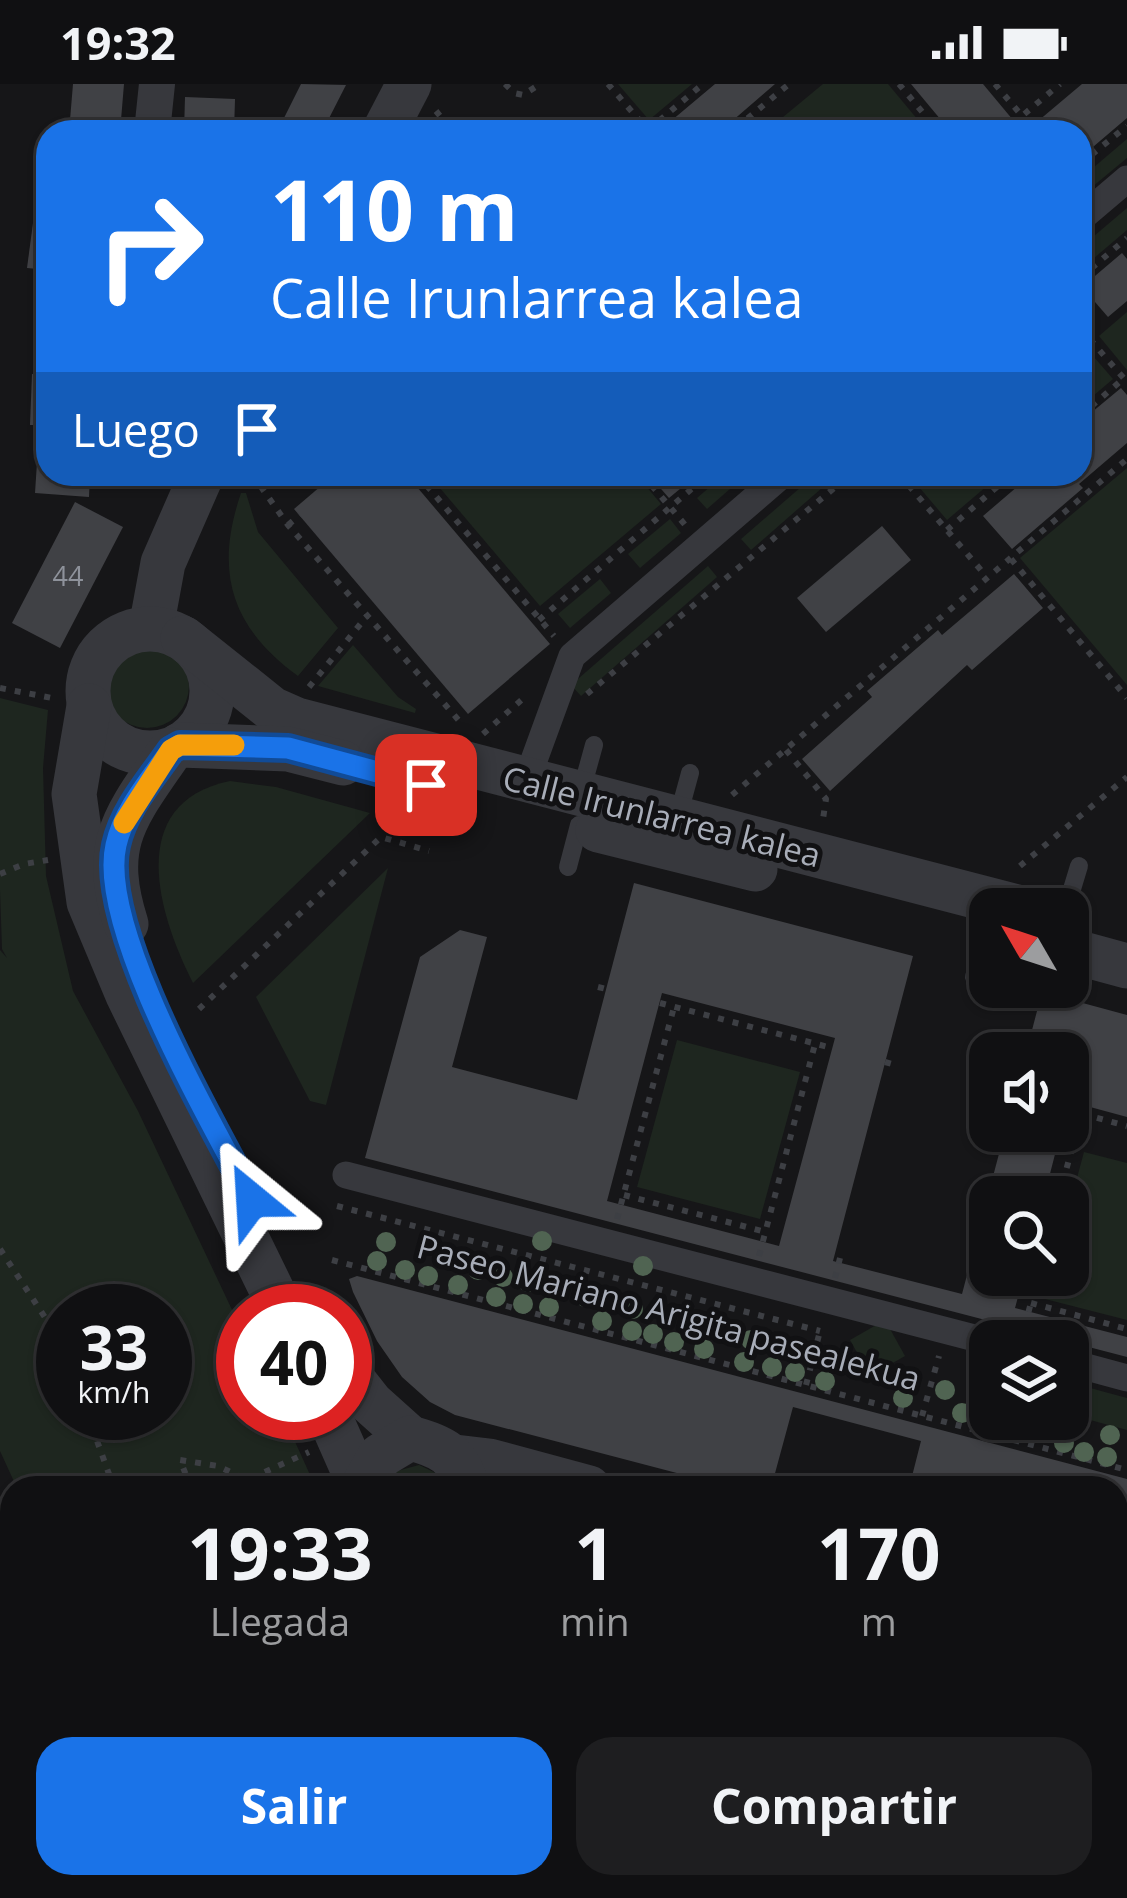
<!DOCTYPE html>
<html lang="es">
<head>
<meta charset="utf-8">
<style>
  :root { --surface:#101012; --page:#1e1e20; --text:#f1f3f6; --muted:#9c9d9f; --line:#303032; --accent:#1a73e8 }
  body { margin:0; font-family:"Open Sans",sans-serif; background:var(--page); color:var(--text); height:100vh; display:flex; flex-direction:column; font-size:45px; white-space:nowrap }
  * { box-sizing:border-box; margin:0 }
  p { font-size:39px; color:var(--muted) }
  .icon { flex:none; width:66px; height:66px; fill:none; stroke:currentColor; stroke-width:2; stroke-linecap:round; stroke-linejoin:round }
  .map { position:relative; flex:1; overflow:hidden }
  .panel { position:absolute; left:0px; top:1392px; width:1128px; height:423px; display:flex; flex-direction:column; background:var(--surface); border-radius:36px 36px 0 0; box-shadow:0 3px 9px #0004,0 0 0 3px var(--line) }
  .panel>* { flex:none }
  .top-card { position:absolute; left:36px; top:36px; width:1056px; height:366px; border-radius:36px; box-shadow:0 3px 9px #0004,0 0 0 3px var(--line); background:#1a73e8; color:#fff; overflow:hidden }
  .needle { width:78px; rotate:309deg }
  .fabs { position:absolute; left:969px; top:804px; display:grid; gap:24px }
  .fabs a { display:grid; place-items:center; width:120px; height:120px; border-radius:24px; background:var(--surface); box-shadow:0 3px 9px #0004,0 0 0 3px var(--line); font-size:60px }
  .speed { position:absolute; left:36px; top:1200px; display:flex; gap:24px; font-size:60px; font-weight:700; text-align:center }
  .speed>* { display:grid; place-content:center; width:156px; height:156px; border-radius:50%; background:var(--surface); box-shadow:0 3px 9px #0004,0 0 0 3px var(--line); line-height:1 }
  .speed small { font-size:30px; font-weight:400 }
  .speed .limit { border:18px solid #d22; background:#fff; color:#111 }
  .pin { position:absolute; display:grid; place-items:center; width:102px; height:102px; color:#fff; margin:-51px; border-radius:24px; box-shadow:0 6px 18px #0006 }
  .me { position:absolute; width:132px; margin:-66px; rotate:333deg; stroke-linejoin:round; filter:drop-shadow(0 0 9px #0008) }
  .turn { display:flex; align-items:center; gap:42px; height:252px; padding:0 36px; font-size:54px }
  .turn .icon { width:156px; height:156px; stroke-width:2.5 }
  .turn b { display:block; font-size:84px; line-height:102px }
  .then { display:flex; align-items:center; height:114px; padding:0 36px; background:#0003; gap:24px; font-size:45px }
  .eta { display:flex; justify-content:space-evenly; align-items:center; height:204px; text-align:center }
  .eta b { font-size:72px; font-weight:700; line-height:84px }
  .cta { display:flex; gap:24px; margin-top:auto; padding:24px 36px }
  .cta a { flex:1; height:138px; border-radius:36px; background:var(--accent); color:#fff; font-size:48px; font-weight:700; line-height:138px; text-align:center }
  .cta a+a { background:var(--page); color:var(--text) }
  .status { display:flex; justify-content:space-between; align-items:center; height:84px; padding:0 60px; background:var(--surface); direction:ltr }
  .status svg { height:33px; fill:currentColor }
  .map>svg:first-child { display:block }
</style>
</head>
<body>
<div class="status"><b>19:32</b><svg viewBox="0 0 49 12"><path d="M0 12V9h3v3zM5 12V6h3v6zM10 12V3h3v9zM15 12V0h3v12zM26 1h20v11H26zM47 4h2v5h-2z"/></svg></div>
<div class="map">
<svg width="1127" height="1814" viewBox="0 0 1127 1814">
  <rect width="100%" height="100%" fill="#161618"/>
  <!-- green -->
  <g fill="#1e261f" fill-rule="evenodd">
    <path d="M618 0H692L649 36Z"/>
    <path d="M823 0H888L928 48H765Z"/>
    <path d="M1127 55V74L1080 113V95Z"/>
    <path d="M1127 124V146L1080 186V164Z"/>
    <path d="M1127 228V286L1099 252Z"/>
    <path d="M1080 257 1113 295 1080 323Z"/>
    <path d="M1127 384V601L1020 474Z"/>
    <path d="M428 390H636L661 420 540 522Z"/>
    <path d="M725 390H747L707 425 697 414Z"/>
    <path d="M816 390H838L751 466 741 455Z"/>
    <path d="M908 390H1001L947 436Z"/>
    <path d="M241 409H246L258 448 338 544 298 592C231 543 214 488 241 409Z"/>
    <path d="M670 435 681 449 640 484 628 470Z"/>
    <path d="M708 482 717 493 581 612 571 601Z"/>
    <path d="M600 495 611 509 570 544 558 530Z"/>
    <circle cx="147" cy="602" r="42"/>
    <path d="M353 561 398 613 416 625 415 629 318 602Z"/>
    <path d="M0 614 48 626 43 684 46 792 73 907 138 1027 243 1249V1329H282L316 1404H17L0 1367V866L7 874 2 865 0 806ZM63 1227H165V1329H87V1334L85 1329H63Z"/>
    <path d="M230 697 276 703 370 729 193 899C158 830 124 719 230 697Z"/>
    <path d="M388 784 326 1021 310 1017 256 913Z"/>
    <path d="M677 956 800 988 760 1135 637 1103Z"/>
    <path d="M1084 1068 1127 1079V1236L1045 1215 1051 1191H1068V1127Z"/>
    <path d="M885 1236 905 1272 870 1292 850 1256Z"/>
    <path d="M1068 1298 1127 1314V1346L1068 1330Z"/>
    <path d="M419 1381 440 1391 449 1404H382L397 1387Z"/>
    <path d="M51 1803H417L418 1814H50Z"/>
    <path d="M483 1803H640L637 1814H485Z"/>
  </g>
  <!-- building -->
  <g fill="#404145" fill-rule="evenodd">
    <path d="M73 0H124L120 48H69Z"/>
    <path d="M301 0 346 1 322 48H277Z"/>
    <path d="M715 0H775L731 38 739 48H670L665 42Z"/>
    <path d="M911 0H983L1023 48H951Z"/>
    <path d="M1082 0H1127V34L1080 74V48H1025Z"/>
    <path d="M185 13 235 15 234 48H184Z"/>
    <path d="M37 76 48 77V117L34 116Z"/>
    <path d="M33 139 48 141V186L27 184Z"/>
    <path d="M1122 169 1127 175V217L1108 233 1082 203Z"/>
    <path d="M32 290 48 291V341H30Z"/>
    <path d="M1121 304 1127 311V359L1079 400 1083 404 1012 465 983 432 1032 390H1080V338Z"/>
    <path d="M38 363 48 364V390H90L89 413 35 409Z"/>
    <path d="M335 390H406L550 560 468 630 294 425Z"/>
    <path d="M648 390H698L669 414Z"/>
    <path d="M75 418 123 443 60 564 12 539Z"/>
    <path d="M882 442 911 476 826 548 797 514Z"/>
    <path d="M1014 490 1043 524 972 586 967 581 830 707 802 675 872 613 867 607 938 546 942 551Z"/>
    <path d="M634 799 913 872 833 1177 962 1210 1005 1047H1061L1044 1113H990V1191H1024L1015 1224 1127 1253V1273L365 1074 420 873 460 846 487 853 452 983 577 1016ZM662 909 835 954 779 1162 607 1117Z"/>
    <path d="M1042 908 1127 931V1033L1068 1017V969H1026Z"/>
    <path d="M357 1192 1127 1395V1507L1116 1504V1404H909L921 1357 793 1323 771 1404H734L455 1331 430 1318 402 1293 377 1257 353 1208 349 1195Z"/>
    <path d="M1116 1615 1127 1618V1719L1116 1717Z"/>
    <path d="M671 1803H975L1013 1812 666 1814Z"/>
  </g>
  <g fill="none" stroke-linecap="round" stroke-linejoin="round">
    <!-- path -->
    <g stroke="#3d3f44" stroke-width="6" stroke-dasharray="6 9" stroke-linecap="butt">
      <path d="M505 0 514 9 523 11 540 0"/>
      <path d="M608 0 647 45"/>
      <path d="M899 0 939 48"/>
      <path d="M995 0 1022 32 1060 0"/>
      <path d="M436 27 453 48"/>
      <path d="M736 44 789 0"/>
      <path d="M648 46 703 0"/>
      <path d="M1080 80 1127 42"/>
      <path d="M1080 194 1127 154"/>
      <path d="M1080 244 1127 298"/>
      <path d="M1080 332 1123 295"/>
      <path d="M252 390 288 441 462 640"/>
      <path d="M417 390 554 552"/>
      <path d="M642 390 686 442"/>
      <path d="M899 390 986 492"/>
      <path d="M288 441 300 431"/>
      <path d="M947 446 1012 390"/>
      <path d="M1011 475 1127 614"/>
      <path d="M539 536 709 390"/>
      <path d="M309 603 367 532"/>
      <path d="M0 604 52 614"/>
      <path d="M587 610 851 390"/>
      <path d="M483 650 527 611"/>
      <path d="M786 666 826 715 823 735"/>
      <path d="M732 711 1127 375"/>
      <path d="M1020 782 1127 693"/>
      <path d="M0 790 24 780 48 776"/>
      <path d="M598 903 606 905"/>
      <path d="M660 919 832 964"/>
      <path d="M199 925 381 753 429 767"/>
      <path d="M885 978 892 980"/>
      <path d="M1068 1026 1127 1042"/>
      <path d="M624 1111 766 1148"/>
      <path d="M1059 1113 1081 1030"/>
      <path d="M337 1122 820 1247"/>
      <path d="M617 1135 674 923"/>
      <path d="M0 1165 46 1235 63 1273"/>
      <path d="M759 1172 815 960"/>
      <path d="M332 1176 1127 1386"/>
      <path d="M835 1194 840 1174"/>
      <path d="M1031 1219 1127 1245"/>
      <path d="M1021 1257 1038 1191"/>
      <path d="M806 1301 820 1247"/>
      <path d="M87 1329 114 1404"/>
      <path d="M922 1332 939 1272"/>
      <path d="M186 1404 188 1396 180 1376 218 1382 247 1396 309 1368"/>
      <path d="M240 1404 247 1396 256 1404"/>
      <path d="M0 1508 12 1502"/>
      <path d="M1116 1729 1127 1732"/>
      <path d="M1116 1784 1127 1743"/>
      <path d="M463 1803 465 1814"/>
      <path d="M1059 1803 1100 1814"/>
      <path d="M84 1814V1803"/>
      <path d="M645 1814 651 1803"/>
      <path d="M1108 1814 1111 1803"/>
    </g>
    <!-- service -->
    <g stroke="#37383d" stroke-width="18">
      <path d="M581 708 594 661"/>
      <path d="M678 733 690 689"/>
      <path d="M568 783 579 741"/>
      <path d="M1066 825 1079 782"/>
      <path d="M974 893 988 845"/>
    </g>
    <!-- pedestrian -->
    <g stroke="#37383d" stroke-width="27">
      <path d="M1080 135 1127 95"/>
      <path d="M526 698 572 572 783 390"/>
      <path d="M346 1091 990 1258"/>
      <path d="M1068 1278 1127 1294"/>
    </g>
    <!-- minor -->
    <g stroke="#37383d" stroke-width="36">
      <path d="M152 48 157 0"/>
      <path d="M412 1803 413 1814"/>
    </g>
    <!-- tertiary -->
    <g stroke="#37383d" stroke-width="45">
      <path d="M384 48 409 0"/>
      <path d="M151 544 163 479 202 390"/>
      <circle cx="150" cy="607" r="62"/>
      <path d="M183 554 272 625 297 636 1025 825"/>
      <path d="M89 622 74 710 89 818 128 911 282 1227"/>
      <path d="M180 661 288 665 343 679"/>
      <path d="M598 746 755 785"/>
      <path d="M126 840C100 758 126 732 171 666"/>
      <path d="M1068 866 1127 882"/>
      <path d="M345 1286 371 1319 410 1354"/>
      <path d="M328 1329 361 1404"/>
      <path d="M455 1373 489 1377 589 1404"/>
      <path d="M362 1404 380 1372 410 1354C441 1362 459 1370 467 1404"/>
      <path d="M1116 1543 1127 1546"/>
    </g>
  </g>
  <!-- trees -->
  <g fill="#506452">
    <circle cx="542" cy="1157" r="10"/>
    <circle cx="386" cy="1158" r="10"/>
    <circle cx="377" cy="1177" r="10"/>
    <circle cx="643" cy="1182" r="10"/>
    <circle cx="405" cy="1186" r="10"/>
    <circle cx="478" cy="1186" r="10"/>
    <circle cx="428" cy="1192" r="10"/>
    <circle cx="503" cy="1193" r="10"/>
    <circle cx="528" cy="1198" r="10"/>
    <circle cx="458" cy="1201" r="10"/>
    <circle cx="496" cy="1213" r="10"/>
    <circle cx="585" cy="1213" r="10"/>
    <circle cx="523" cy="1220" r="10"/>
    <circle cx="549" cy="1223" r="10"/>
    <circle cx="633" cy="1225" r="10"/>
    <circle cx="602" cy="1237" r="10"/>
    <circle cx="632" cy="1247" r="10"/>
    <circle cx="653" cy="1250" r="10"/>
    <circle cx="751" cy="1256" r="10"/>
    <circle cx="674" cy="1258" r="10"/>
    <circle cx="774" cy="1261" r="10"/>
    <circle cx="704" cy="1265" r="10"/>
    <circle cx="744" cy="1278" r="10"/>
    <circle cx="772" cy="1283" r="10"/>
    <circle cx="795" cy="1288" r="10"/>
    <circle cx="1079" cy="1295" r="10"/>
    <circle cx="825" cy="1297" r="10"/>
    <circle cx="945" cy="1306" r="10"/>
    <circle cx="903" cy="1314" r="10"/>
    <circle cx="962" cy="1329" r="10"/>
    <circle cx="1110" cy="1351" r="10"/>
    <circle cx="1064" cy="1359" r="10"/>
    <circle cx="1084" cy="1368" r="10"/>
    <circle cx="1107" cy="1373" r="10"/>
  </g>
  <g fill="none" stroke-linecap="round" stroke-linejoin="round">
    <!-- route casing -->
    <g stroke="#114b97" stroke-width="30">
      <path id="route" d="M252 1116C212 1039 97 843 116 761 124 725 151 695 171 666L180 661 288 664 426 701"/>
    </g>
    <!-- route -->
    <use href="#route" stroke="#1a73e8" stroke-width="21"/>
    <!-- slow -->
    <path stroke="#f59e0b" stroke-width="21" d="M124 739 171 666 180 661H234"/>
  </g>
  <g text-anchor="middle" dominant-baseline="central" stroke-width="10" stroke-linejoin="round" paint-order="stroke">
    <!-- number labels -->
    <g font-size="27" fill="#8e929b">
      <text x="68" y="491">44</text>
    </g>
    <!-- street labels -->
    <g font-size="33" fill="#a8adb8" stroke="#111113">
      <text transform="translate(662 732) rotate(14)">Calle Irunlarrea kalea</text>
      <text transform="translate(669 1228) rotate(15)">Paseo Mariano Arigita pasealekua</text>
    </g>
  </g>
</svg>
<div class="fabs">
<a><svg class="needle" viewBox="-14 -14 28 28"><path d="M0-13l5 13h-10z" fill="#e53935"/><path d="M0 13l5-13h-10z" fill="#9c9d9f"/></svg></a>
<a><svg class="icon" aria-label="sound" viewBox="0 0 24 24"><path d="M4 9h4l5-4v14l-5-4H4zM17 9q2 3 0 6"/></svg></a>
<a><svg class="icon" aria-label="search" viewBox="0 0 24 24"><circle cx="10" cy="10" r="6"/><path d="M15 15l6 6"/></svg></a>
<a><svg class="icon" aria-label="layers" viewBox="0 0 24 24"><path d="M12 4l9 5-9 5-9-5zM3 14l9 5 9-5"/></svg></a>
</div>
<div class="speed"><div>33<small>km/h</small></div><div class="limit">40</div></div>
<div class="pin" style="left:426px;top:701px;background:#d93025"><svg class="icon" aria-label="arrive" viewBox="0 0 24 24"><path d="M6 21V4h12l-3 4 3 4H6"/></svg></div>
<svg class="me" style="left:252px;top:1116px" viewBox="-20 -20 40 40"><path d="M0-17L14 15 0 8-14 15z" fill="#1a73e8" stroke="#fff" stroke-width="4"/></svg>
<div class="top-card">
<div class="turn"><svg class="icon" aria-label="right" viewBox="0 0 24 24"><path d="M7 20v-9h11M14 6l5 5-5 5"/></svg><div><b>110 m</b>Calle Irunlarrea kalea</div></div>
<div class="then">Luego<svg class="icon" aria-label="arrive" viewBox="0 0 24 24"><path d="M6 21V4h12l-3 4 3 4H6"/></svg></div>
</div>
<section class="panel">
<div class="eta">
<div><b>19:33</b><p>Llegada</p></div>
<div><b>1</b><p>min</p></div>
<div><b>170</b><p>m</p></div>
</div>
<div class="cta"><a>Salir</a><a>Compartir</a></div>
</section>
</div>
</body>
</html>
